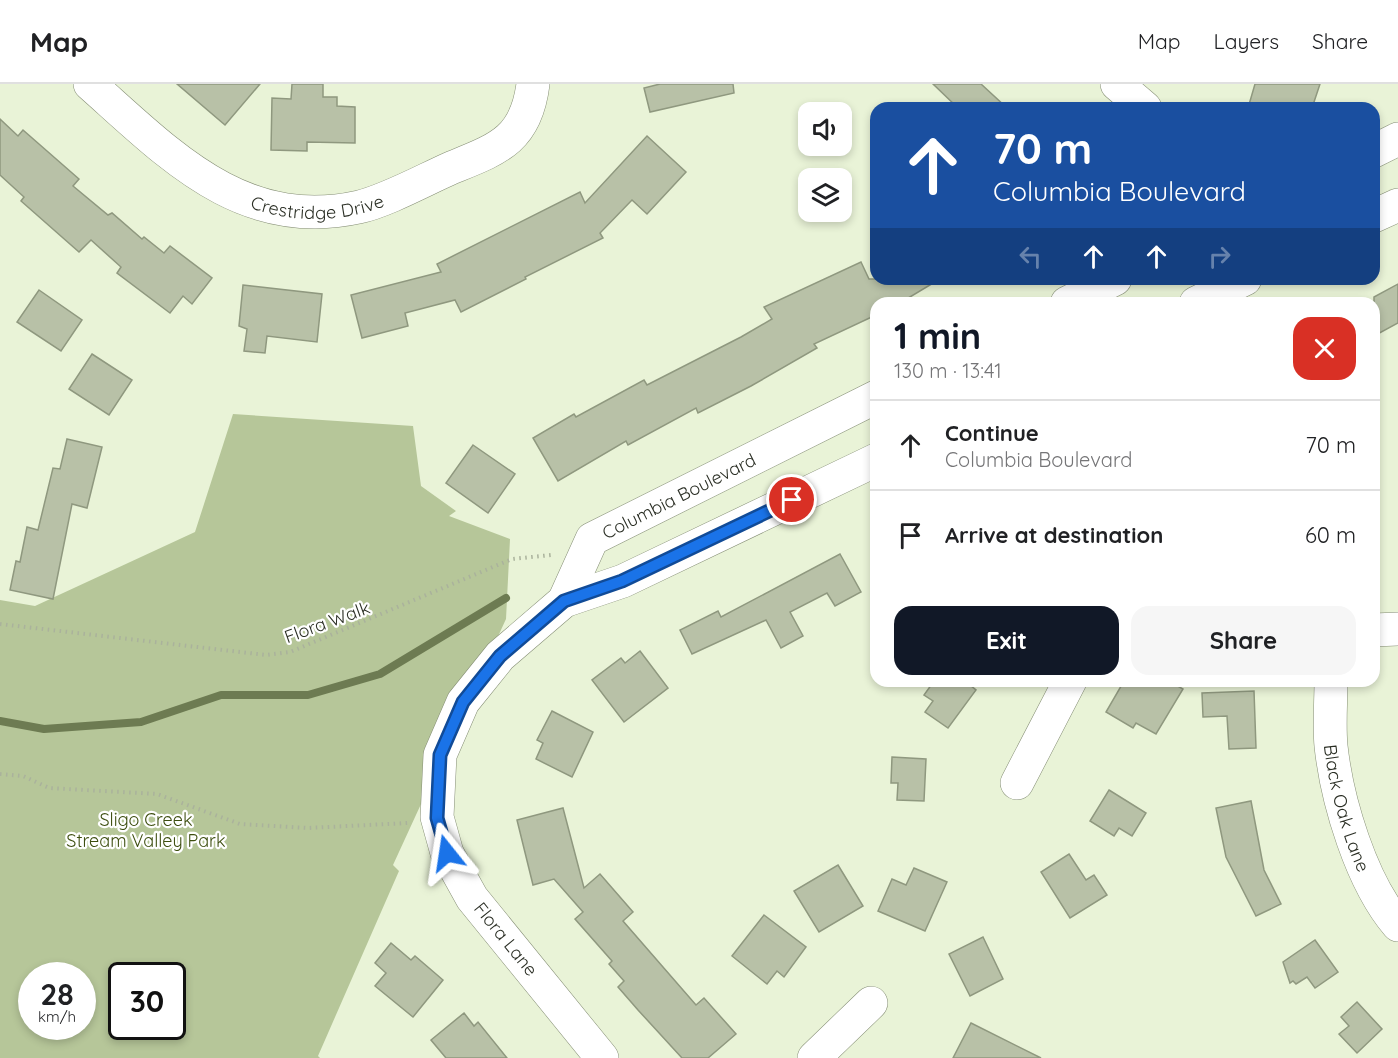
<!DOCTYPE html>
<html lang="en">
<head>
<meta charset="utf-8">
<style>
  :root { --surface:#fff; --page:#f6f6f6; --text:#202124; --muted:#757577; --line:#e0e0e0; --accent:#111827 }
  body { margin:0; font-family:Quicksand,sans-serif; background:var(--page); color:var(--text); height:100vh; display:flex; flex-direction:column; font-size:22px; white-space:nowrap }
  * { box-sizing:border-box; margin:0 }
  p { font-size:20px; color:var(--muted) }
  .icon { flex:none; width:33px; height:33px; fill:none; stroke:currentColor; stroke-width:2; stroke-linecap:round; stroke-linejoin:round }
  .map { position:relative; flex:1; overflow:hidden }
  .details { position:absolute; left:870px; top:213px; width:510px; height:390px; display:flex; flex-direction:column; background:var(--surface); border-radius:18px; box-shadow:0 3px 9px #0003 }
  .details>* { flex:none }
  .guide { position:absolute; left:870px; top:18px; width:510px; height:183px; border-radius:18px; box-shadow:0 3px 9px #0003; background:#1a4fa0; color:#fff; overflow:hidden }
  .buttons { position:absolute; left:798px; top:18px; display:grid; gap:12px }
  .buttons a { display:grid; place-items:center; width:54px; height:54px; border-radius:12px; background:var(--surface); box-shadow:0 3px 9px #0003; font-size:30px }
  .speed { position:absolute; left:18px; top:878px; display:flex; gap:12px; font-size:30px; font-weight:700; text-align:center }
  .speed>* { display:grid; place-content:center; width:78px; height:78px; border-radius:50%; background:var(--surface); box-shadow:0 3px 9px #0003; line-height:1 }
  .speed small { font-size:15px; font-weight:400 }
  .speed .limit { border:3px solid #111; border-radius:9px; background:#fff; color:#111 }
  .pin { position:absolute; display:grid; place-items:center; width:51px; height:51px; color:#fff; margin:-26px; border:3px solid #fff; border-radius:50%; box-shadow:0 2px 6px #0007 }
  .me { position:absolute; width:66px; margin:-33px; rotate:345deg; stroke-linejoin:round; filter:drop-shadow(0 0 4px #0008) }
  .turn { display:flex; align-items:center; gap:21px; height:126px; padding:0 24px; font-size:27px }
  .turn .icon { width:78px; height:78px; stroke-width:2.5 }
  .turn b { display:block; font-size:42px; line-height:51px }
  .lanes { display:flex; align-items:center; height:57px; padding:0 24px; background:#0003; justify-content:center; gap:30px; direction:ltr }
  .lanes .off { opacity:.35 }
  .round { display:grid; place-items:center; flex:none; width:63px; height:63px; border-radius:18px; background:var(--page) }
  .summary { display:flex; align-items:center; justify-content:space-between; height:102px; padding:0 24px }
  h1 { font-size:36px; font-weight:800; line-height:45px; color:var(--accent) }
  .cta { display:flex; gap:12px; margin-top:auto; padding:12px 24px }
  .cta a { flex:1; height:69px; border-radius:18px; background:var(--accent); color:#fff; font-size:24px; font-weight:800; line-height:69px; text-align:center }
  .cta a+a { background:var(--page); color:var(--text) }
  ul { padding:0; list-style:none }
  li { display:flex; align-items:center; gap:18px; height:90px; padding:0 24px; border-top:2px solid var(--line) }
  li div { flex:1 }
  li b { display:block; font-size:22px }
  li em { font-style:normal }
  header { display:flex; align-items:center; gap:36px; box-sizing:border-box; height:84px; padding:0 30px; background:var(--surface); border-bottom:2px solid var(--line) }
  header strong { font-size:28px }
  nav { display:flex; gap:33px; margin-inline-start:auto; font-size:21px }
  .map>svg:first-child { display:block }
</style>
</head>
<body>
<header>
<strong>Map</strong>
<nav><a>Map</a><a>Layers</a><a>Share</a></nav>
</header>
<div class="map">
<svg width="1398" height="974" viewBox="0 0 1398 974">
  <rect width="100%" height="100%" fill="#e9f3d7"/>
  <!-- green -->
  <path fill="#b6c699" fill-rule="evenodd" d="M233 330 413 342 421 402 456 427 449 432 510 455 506 535 393 781 399 787 318 972 320 974H0V516L35 522 195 448ZM32 891H82V942H32ZM122 891H172V942H122Z"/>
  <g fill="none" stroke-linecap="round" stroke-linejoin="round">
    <!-- stream -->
    <path stroke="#6d7b52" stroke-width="8" d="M0 637 44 645 141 638 221 611H308L380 590 506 514"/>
  </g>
  <!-- building -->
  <g fill="#b8c1a7" stroke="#8f987f" stroke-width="1.5">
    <path d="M177 0H260L225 41Z"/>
    <path d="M292 0H323V13H337V22L355 23V59L307 58V67L271 66 272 14 291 15Z"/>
    <path d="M660 0H733L734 9 650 28 644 4Z"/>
    <path d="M933 0H981L1007 24H958Z"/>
    <path d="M1255 0H1320L1312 24H1248Z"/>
    <path d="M0 35 18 52 23 46 79 95 73 102 108 131 112 129 142 155 144 153 164 169 170 162 212 194 192 220 183 212 170 229 117 189 121 183 91 156 79 168 21 117 24 113 0 91Z"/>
    <path d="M647 52 686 88 647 130 632 116 600 149 603 154 525 193 526 195 461 228 455 216 405 229 408 242 362 254 351 211 441 188 437 180 580 108 585 119Z"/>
    <path d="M861 178 869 195H940L900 219H876V231L814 260 817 264 751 302 698 329 696 324 628 361 626 357 558 397 533 354 574 330 576 333 644 296 647 301 741 253 772 235 764 223Z"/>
    <path d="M1398 200V239L1374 252V213Z"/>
    <path d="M243 201 322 210 317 258 267 252 265 269 244 267 247 245 239 242Z"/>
    <path d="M39 206 82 236 61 267 17 238Z"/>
    <path d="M92 270 132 296 109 331 69 305Z"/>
    <path d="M67 355 102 363 87 424 72 420 53 515 10 506 16 477 20 478 27 443 38 446 53 384 60 385Z"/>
    <path d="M473 361 515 390 488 429 446 399Z"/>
    <path d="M840 470 861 508 835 522 827 509 790 528 803 552 781 564 766 536 692 570 680 546 718 527 721 533Z"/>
    <path d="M640 567 668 604 624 638 592 596 621 574 625 579Z"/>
    <path d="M934 597H965L976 606 948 644 925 628 933 617 924 611Z"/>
    <path d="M1124 597H1169L1183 605 1156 650 1136 639 1133 644 1106 628Z"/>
    <path d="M1254 607 1256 664 1229 665 1227 632 1203 633 1202 609Z"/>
    <path d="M552 627 593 648 572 693 536 675 543 659 537 656Z"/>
    <path d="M892 673 926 675 924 717 897 716 898 699H891Z"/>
    <path d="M1109 706 1146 729 1132 752 1119 744 1114 752 1090 737Z"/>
    <path d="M1251 717 1264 786 1281 820 1256 832 1226 773 1216 724Z"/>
    <path d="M563 724 584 804 600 790 633 828 623 837 696 921 704 914 736 950 708 974H682L638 926 618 903 624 897 609 880 612 877 575 835 583 828 554 795 533 801 517 736Z"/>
    <path d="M1069 770 1086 796 1094 791 1107 811 1070 834 1041 788Z"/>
    <path d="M838 781 863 822 819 848 794 807Z"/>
    <path d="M914 784 947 798 925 847 878 827 892 795 906 801Z"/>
    <path d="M764 831 806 863 784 893 777 887 767 900 732 872Z"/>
    <path d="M983 853 1003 895 970 912 949 870Z"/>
    <path d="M1315 856 1338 888 1315 904 1307 893 1296 900 1293 897 1290 899 1283 878Z"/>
    <path d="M391 859 411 876 415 872 443 896 413 933 375 902 386 889 375 879Z"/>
    <path d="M1357 918 1382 945 1357 969 1339 950 1349 942 1341 933Z"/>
    <path d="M464 929 474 942 478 938 507 974H446L431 956Z"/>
    <path d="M971 939 1041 974H953Z"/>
  </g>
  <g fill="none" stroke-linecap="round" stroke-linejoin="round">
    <!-- minor casing -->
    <g stroke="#858e75" stroke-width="34">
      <g id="minor">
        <path id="s1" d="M90 0C169 70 242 149 359 123 386 117 424 96 451 84 498 65 526 56 533 0"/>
        <path d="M1117 0 1145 24"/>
        <path d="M1374 67 1398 55"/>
        <path d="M1374 132 1398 121"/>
        <path d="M1067 219 1115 195"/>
        <path d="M1196 219 1245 195"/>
        <path id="s2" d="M564 517 592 455 876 313"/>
        <path d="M1374 546 1398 545"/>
        <path id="s3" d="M1331 597C1331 618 1329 641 1331 662 1337 717 1361 798 1398 841"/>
        <path d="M1017 699 1070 597"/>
        <path d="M602 974 472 814 447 769 437 733 440 671 463 618 500 572 564 517 623 497 876 376"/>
        <path d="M814 974 871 919"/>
      </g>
    </g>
    <!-- path -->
    <g stroke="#aab29c" stroke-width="4" stroke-dasharray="1.5 4.5" stroke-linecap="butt">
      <path d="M0 540 266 571 290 568 512 475 551 471"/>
      <path d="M0 690 23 692 49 704 157 710 240 740 308 744 408 739"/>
    </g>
    <!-- minor -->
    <use href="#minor" stroke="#fff" stroke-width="33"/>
  </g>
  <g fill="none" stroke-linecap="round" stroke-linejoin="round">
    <!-- route casing -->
    <g stroke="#114b97" stroke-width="15">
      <path id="route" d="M447 769 437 734 440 671 463 618 500 572 564 517 622 497 792 416"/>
    </g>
    <!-- route -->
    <use href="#route" stroke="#1a73e8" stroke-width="10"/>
  </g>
  <g text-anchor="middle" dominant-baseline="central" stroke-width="4.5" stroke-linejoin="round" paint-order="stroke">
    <!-- street labels -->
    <g font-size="18" fill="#2b2f25" stroke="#fff">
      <text stroke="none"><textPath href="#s1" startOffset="268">Crestridge Drive</textPath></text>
      <text stroke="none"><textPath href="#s2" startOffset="165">Columbia Boulevard</textPath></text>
      <text transform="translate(327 538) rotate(-20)">Flora Walk</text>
      <text stroke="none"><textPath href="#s3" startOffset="129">Black Oak Lane</textPath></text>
      <text transform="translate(506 855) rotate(51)">Flora Lane</text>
    </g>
    <!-- park labels -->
    <g font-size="18" fill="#3d4e0f" stroke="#fff">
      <text x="146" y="735">Sligo Creek<tspan x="146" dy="21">Stream Valley Park</tspan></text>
    </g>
  </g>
</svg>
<div class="buttons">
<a><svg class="icon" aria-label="sound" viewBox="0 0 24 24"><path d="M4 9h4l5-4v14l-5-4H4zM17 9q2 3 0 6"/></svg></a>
<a><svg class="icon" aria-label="layers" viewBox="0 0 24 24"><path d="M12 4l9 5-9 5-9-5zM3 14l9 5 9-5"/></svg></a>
</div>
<div class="speed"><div>28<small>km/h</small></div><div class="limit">30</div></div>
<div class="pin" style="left:792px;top:416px;background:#d93025"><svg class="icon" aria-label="arrive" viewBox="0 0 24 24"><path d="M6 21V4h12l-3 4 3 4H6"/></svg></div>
<svg class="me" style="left:447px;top:769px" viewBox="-20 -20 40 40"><path d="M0-17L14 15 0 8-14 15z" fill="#1a73e8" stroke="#fff" stroke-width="4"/></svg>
<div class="guide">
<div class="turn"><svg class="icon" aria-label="ahead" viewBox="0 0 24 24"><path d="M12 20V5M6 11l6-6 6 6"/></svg><div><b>70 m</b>Columbia Boulevard</div></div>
<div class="lanes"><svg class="icon off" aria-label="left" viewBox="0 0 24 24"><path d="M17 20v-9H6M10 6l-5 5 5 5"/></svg><svg class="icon" aria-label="ahead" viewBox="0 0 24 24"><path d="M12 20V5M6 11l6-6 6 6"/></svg><svg class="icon" aria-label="ahead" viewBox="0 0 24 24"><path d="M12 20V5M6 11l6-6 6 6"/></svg><svg class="icon off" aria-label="right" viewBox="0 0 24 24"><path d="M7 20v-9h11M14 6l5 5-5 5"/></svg></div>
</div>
<section class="details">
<div class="summary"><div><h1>1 min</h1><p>130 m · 13:41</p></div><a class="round" style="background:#d93025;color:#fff"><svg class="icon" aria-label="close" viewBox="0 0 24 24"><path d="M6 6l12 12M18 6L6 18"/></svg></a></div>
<ul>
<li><svg class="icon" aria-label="ahead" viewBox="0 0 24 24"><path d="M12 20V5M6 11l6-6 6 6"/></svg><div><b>Continue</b><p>Columbia Boulevard</p></div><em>70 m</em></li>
<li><svg class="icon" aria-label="arrive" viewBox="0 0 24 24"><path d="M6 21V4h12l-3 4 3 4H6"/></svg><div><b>Arrive at destination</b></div><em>60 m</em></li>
</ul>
<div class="cta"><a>Exit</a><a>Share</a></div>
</section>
</div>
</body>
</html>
